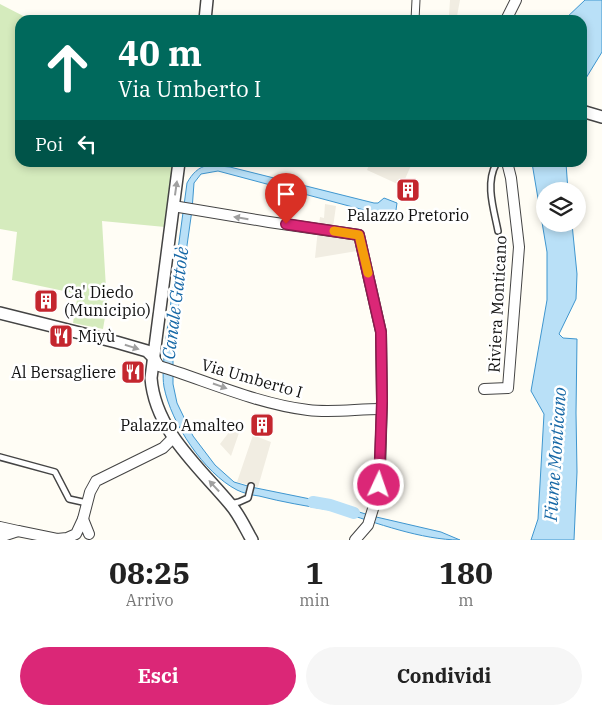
<!DOCTYPE html>
<html lang="it">
<head>
<meta charset="utf-8">
<style>
  :root { --surface:#fff; --page:#f6f6f6; --text:#222; --muted:#767676; --accent:#db2777 }
  body { margin:0; font-family:"IBM Plex Serif",serif; background:var(--page); color:var(--text); height:100vh; display:flex; flex-direction:column; font-size:19px; white-space:nowrap }
  * { box-sizing:border-box; margin:0 }
  p { font-size:16px; color:var(--muted) }
  .icon { flex:none; width:28px; height:28px; fill:none; stroke:currentColor; stroke-width:2; stroke-linecap:round; stroke-linejoin:round }
  .map { position:relative; height:540px; overflow:hidden }
  .details { display:flex; flex-direction:column; background:var(--surface); flex:1 }
  .details>* { flex:none }
  .hud { position:absolute; left:15px; top:15px; width:572px; height:152px; border-radius:15px; box-shadow:0 2px 8px #0003; background:#00695c; color:#fff; overflow:hidden }
  .tools { position:absolute; left:536px; top:182px; display:grid; gap:10px }
  .tools a { display:grid; place-items:center; width:50px; height:50px; border-radius:50%; background:var(--surface); box-shadow:0 2px 8px #0003; font-size:25px }
  .pin { position:absolute; display:grid; place-items:center; width:42px; height:42px; color:#fff; margin:-51px -21px; border-radius:50% 50% 50% 0; rotate:-45deg; box-shadow:0 0 5px #0007 }
  .pin .icon { rotate:45deg }
  .me { position:absolute; width:55px; margin:-28px; rotate:3deg; stroke-linejoin:round; filter:drop-shadow(0 0 4px #0008) }
  .turn { display:flex; align-items:center; gap:18px; height:105px; padding:0 20px; font-size:22px }
  .turn .icon { width:65px; height:65px; stroke-width:2.5 }
  .turn b { display:block; font-size:35px; line-height:42px }
  .then { display:flex; align-items:center; height:48px; padding:0 20px; background:#0003; gap:10px; font-size:19px }
  .eta { display:flex; justify-content:space-evenly; align-items:center; height:85px; text-align:center }
  .eta b { font-size:30px; font-weight:700; line-height:35px }
  .action { display:flex; gap:10px; margin-top:auto; padding:10px 20px }
  .action a { flex:1; height:58px; border-radius:30px; background:var(--accent); color:#fff; font-size:20px; font-weight:700; line-height:58px; text-align:center }
  .action a+a { background:var(--page); color:var(--text) }
  .map>svg:first-child { display:block }
</style>
</head>
<body>
<div class="map">
<svg width="602" height="540" viewBox="0 0 602 540">
  <rect width="100%" height="100%" fill="#fffdf5"/>
  <!-- green -->
  <path fill="#d5ebbd" d="M0 4 31 20H20V162L174 163 165 227 102 221 107 305 103 329 73 323 78 294 12 280 17 232 0 229Z"/>
  <!-- plaza -->
  <g fill="#f1ede2">
    <path d="M450 0H460L457 16H449Z"/>
    <path d="M370 163V162L412 163 402 186 367 170Z"/>
    <path d="M325 204 336 206 333 227 319 225 320 217 324 218Z"/>
    <path d="M318 229 359 235 363 250 315 258Z"/>
    <path d="M233 427 240 430 231 456 220 444Z"/>
    <path d="M253 435 271 442 258 487 237 482Z"/>
  </g>
  <!-- water -->
  <g fill="#b9e0f7" stroke="#3f96cf">
    <path d="M585 0H602V52L583 83 582 20H564Z"/>
    <path d="M532 163H566L568 191H545V224H572L577 274 576 299 559 334 563 338 577 339 576 413 577 472 574 540H531L538 519 544 414 531 391 547 300V252Z"/>
    <path d="M209 165 230 167 374 203H378L384 198 397 203 396 210 392 213 364 210 218 171 201 174 194 183 192 210 173 345V384L177 403 193 436 215 465 234 482 251 487 330 503V510C306 506 282 502 259 496 251 495 243 493 237 490 204 473 171 423 164 387 162 375 164 364 164 353L187 183C192 174 198 167 209 165Z"/>
    <path d="M340 506 372 516 441 532 460 540C422 540 376 523 339 511Z"/>
  </g>
  <g fill="none" stroke-linecap="round" stroke-linejoin="round">
    <!-- canal -->
    <path stroke="#b9e0f7" stroke-width="12" d="M313 502 330 505 354 513"/>
    <!-- service casing -->
    <g stroke="#444" stroke-width="8">
      <g id="service">
        <path d="M498 231C494 210 485 184 496 164L501 162"/>
        <path d="M0 457 55 472 69 499 87 503"/>
        <path d="M230 504 239 502 248 498 251 486"/>
      </g>
    </g>
    <!-- pedestrian casing -->
    <g stroke="#444" stroke-width="9">
      <path id="pedestrian" d="M415 20 416 0"/>
    </g>
    <!-- minor casing -->
    <g stroke="#444" stroke-width="12">
      <g id="minor">
        <path d="M506 20 516 0"/>
        <path d="M173 206 269 222 359 235 381 332 382 401 380 469 377 496 368 525 355 540"/>
        <path d="M154 358 159 366C207 381 258 404 308 410 332 413 357 409 381 409"/>
        <path d="M484 389 508 388 519 247 511 178 507 162"/>
        <path d="M83 519 90 492 96 481 163 448 173 438"/>
        <path d="M0 527 18 531 0 537"/>
        <path d="M18 531 57 539"/>
        <path d="M59 540 57 539 67 538 76 534 83 519 89 534"/>
      </g>
    </g>
    <!-- tertiary casing -->
    <g stroke="#444" stroke-width="14">
      <g id="tertiary">
        <path d="M205 20 207 0"/>
        <path d="M585 112 602 117"/>
        <path d="M179 162 151 378C155 430 198 466 230 504 239 514 245 528 252 540"/>
        <path d="M0 313 116 342 147 351 154 358"/>
      </g>
    </g>
    <!-- service -->
    <use href="#service" stroke="#fff" stroke-width="5"/>
    <!-- pedestrian -->
    <use href="#pedestrian" stroke="#fff" stroke-width="7"/>
    <!-- minor -->
    <use href="#minor" stroke="#fff" stroke-width="10"/>
    <!-- tertiary -->
    <use href="#tertiary" stroke="#fff" stroke-width="11"/>
  </g>
  <!-- one-way arrows -->
  <defs><path id="oneway-solid" d="M-6-.8H1V-3.2L6.5 0L1 3.2V.8H-6Z" transform="scale(1.25)"/></defs>
  <g fill="#a0a0a0">
    <use href="#oneway-solid" transform="translate(176 188) rotate(-82)"/>
    <use href="#oneway-solid" transform="translate(241 218) rotate(-171)"/>
    <use href="#oneway-solid" transform="translate(132 347) rotate(17)"/>
    <use href="#oneway-solid" transform="translate(220 386) rotate(19)"/>
    <use href="#oneway-solid" transform="translate(214 486) rotate(-133)"/>
  </g>
  <g fill="none" stroke-linecap="round" stroke-linejoin="round">
    <!-- route casing -->
    <g stroke="#8e194d" stroke-width="12">
      <path id="route" d="M286 224 359 235 381 332 382 401 379 485"/>
    </g>
    <!-- route -->
    <use href="#route" stroke="#db2777" stroke-width="9"/>
    <!-- slow -->
    <path stroke="#f59e0b" stroke-width="9" d="M334 231 359 235 368 273"/>
  </g>
  <!-- icons -->
  <defs>
    <g id="building-square" transform="scale(1.25)"><rect x="-9" y="-9" width="18" height="18" rx="4" fill="#c4262e" stroke="#fff"/><path d="M-4-6H4V6H1V3H-1V6H-4ZM-2.5-4.3h1.7v1.8h-1.7ZM.8-4.3h1.7v1.8H.8ZM-2.5-1h1.7V.8h-1.7ZM.8-1h1.7V.8H.8Z" fill="#fff"/></g>
    <g id="restaurant-square" transform="scale(1.25)"><rect x="-9" y="-9" width="18" height="18" rx="4" fill="#c4262e" stroke="#fff"/><path d="M-5-6h1v4h1v-4h1v4h1v-4h1v5L-1.5 .5V6h-2V.5L-5-1ZM5-6V6H3V1.5H1.5Q1.5-4 5-6Z" fill="#fff"/></g>
  </defs>
  <g fill-rule="evenodd">
    <use href="#building-square" x="408" y="190"/>
    <use href="#building-square" x="46" y="301"/>
    <use href="#restaurant-square" x="61" y="336"/>
    <use href="#restaurant-square" x="133" y="372"/>
    <use href="#building-square" x="262" y="425"/>
  </g>
  <g text-anchor="middle" dominant-baseline="central" stroke-width="5" stroke-linejoin="round" paint-order="stroke">
    <!-- poi labels -->
    <g font-size="16" fill="#111" stroke="#fff" text-anchor="start">
      <text x="408" y="215" text-anchor="middle">Palazzo Pretorio</text>
      <text x="64" y="292">Ca' Diedo<tspan x="64" dy="18">(Municipio)</tspan></text>
      <text x="78" y="336">Miyù</text>
      <text x="116" y="372" text-anchor="end">Al Bersagliere</text>
      <text x="244" y="425" text-anchor="end">Palazzo Amalteo</text>
    </g>
    <!-- street labels -->
    <g font-size="16" fill="#111" stroke="#fff">
      <text transform="translate(497 304) rotate(-87)">Riviera Monticano</text>
      <text transform="translate(252 378) rotate(16)">Via Umberto I</text>
    </g>
    <!-- water labels -->
    <g font-size="18" font-style="italic" fill="#1768a6" stroke="#fff">
      <text transform="translate(175 303) rotate(-83)">Canale Gattolè</text>
      <text transform="translate(555 454) rotate(-86)">Fiume Monticano</text>
    </g>
  </g>
</svg>
<div class="tools">
<a><svg class="icon" aria-label="layers" viewBox="0 0 24 24"><path d="M12 4l9 5-9 5-9-5zM3 14l9 5 9-5"/></svg></a>
</div>
<div class="pin" style="left:286px;top:224px;background:#d93025"><svg class="icon" aria-label="arrive" viewBox="0 0 24 24"><path d="M6 21V4h12l-3 4 3 4H6"/></svg></div>
<svg class="me" style="left:379px;top:485px" viewBox="-20 -20 40 40"><circle r="17" fill="#db2777" stroke="#fff" stroke-width="3"/><path d="M0-11L8 9 0 5-8 9z" fill="#fff"/></svg>
<div class="hud">
<div class="turn"><svg class="icon" aria-label="ahead" viewBox="0 0 24 24"><path d="M12 20V5M6 11l6-6 6 6"/></svg><div><b>40 m</b>Via Umberto I</div></div>
<div class="then">Poi<svg class="icon" aria-label="left" viewBox="0 0 24 24"><path d="M17 20v-9H6M10 6l-5 5 5 5"/></svg></div>
</div>
</div>
<section class="details">
<div class="eta">
<div><b>08:25</b><p>Arrivo</p></div>
<div><b>1</b><p>min</p></div>
<div><b>180</b><p>m</p></div>
</div>
<div class="action"><a>Esci</a><a>Condividi</a></div>
</section>
</body>
</html>
